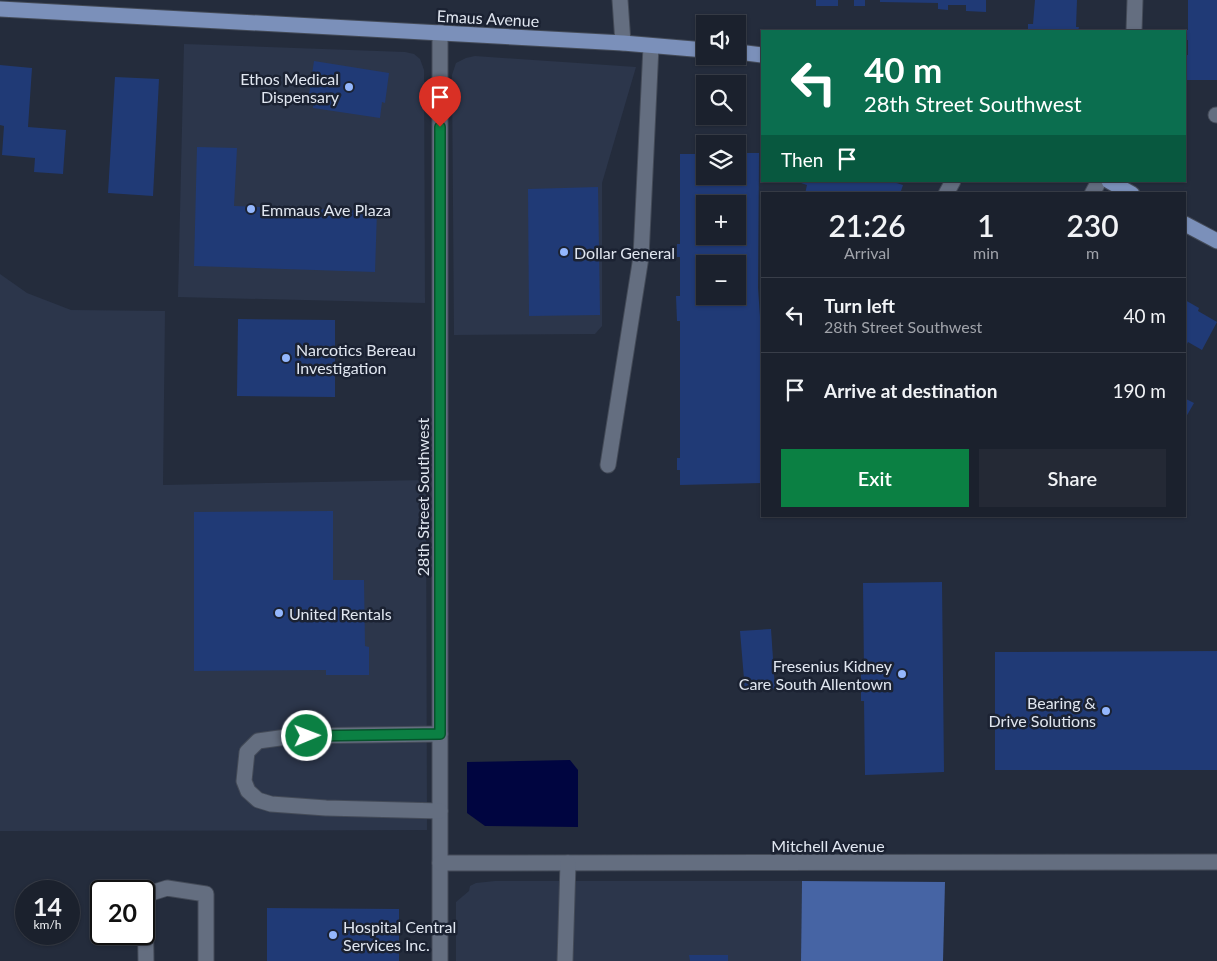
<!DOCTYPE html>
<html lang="en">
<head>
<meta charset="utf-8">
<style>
  :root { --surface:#1b212d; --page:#242935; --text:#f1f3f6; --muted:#a0a3aa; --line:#393e49; --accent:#0b8043 }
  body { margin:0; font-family:Lato,sans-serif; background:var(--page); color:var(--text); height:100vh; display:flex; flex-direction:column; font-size:19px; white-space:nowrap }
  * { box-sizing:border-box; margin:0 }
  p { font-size:16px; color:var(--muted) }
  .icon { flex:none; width:28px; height:28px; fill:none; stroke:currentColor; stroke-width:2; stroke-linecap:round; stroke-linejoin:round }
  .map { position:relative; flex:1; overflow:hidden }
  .side { position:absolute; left:761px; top:192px; width:425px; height:325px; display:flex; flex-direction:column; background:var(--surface); border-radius:0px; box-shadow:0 1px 4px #0004,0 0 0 1px var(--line) }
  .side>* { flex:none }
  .guide { position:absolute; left:761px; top:30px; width:425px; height:152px; border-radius:0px; box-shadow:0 1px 4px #0004,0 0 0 1px var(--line); background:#0b6e4f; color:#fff; overflow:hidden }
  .controls { position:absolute; left:696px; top:15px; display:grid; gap:10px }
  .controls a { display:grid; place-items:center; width:50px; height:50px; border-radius:0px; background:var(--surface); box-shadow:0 1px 4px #0004,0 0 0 1px var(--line); font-size:25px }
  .speed { position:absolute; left:15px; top:880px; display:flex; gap:10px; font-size:25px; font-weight:700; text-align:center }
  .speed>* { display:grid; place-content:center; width:65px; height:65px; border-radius:50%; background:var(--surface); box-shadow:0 1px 4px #0004,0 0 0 1px var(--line); line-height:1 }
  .speed small { font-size:12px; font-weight:400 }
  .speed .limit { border:2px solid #111; border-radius:8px; background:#fff; color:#111 }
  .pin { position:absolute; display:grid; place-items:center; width:42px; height:42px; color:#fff; margin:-51px -21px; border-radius:50% 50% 50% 0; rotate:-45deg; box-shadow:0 0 5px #0007 }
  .pin .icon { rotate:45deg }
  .me { position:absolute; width:55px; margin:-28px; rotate:89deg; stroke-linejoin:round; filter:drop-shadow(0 0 4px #0008) }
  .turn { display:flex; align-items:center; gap:18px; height:105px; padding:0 20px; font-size:22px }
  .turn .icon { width:65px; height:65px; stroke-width:2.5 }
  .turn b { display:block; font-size:35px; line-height:42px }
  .then { display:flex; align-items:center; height:48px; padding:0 20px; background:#0003; gap:10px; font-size:19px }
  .eta { display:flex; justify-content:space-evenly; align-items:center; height:85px; text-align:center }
  .eta b { font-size:30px; font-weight:600; line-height:35px }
  .action { display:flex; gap:10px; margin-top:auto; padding:10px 20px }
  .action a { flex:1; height:58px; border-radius:0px; background:var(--accent); color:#fff; font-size:20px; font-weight:600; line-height:58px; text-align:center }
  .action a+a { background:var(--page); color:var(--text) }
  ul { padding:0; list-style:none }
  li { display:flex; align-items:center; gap:15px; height:75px; padding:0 20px; border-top:1px solid var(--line) }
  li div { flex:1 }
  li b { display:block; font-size:19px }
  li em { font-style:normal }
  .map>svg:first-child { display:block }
</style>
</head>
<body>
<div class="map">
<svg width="1217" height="961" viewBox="0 0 1217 961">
  <rect width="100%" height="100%" fill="#242c3c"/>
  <!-- built -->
  <g fill="#2c364b">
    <path d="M184 44 405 52 414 54 420 59 424 70 425 303 178 297Z"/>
    <path d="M475 56 636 67 602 183V326L595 334 454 335 452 75 456 63 466 58Z"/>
    <path d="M0 274 27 293 71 310 165 311 163 485 426 480 427 830 0 831Z"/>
    <path d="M495 881H802L801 961H456V902L469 891 470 886 476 883Z"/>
  </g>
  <!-- forest -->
  <path fill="#4664a4" d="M802 881 945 882 943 961H801Z"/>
  <!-- water -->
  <path fill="#000540" d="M570 760 578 770V827L485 826 467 813V762Z"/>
  <!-- building -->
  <g fill="#203a76" fill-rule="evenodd">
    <rect x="816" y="0" width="22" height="6"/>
    <rect x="854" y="0" width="11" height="6"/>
    <path d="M880 0H986V12L966 11V5H948V10L938 9V3L880 2Z"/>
    <path d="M1035 0H1077L1076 27H1079L1078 31H1028V24H1033Z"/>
    <path d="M1188 0H1217V80H1185V55H1188V40H1185V30H1188Z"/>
    <path d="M314 61 389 73 385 103 382 102 380 118 313 108V102L308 101Z"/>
    <path d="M0 65 32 68 28 127 66 130 63 174 34 172 35 158 2 155 4 126 0 125Z"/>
    <path d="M115 77 159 79 153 196 108 193Z"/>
    <path d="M197 147 237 148 234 206 377 211 375 272 194 266Z"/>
    <path d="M738 153H759L758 288 762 345V483L680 485V470H677V458H680V321H677L676 296H680V257H677V244H680V154H705V176H738ZM705 204H738V236H705ZM705 264H738V296H705Z"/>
    <path d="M890 181 903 185 900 194H805L807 185 798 182Z"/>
    <path d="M598 187 600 315 529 316 528 189Z"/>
    <path d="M1185 300 1199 308 1198 311 1217 322 1202 350 1188 342 1185 348Z"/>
    <path d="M238 319 335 320V397L237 396Z"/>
    <path d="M1186 399 1194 403 1186 417 1185 416Z"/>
    <path d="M333 511V580H364L365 646 369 647V675H326V670L194 671V512Z"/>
    <path d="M942 582 944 772 865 775 864 701H861V670H864L863 583Z"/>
    <path d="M771 629 775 689 745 691 740 631Z"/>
    <path d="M1217 651V770H995V652Z"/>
    <path d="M267 908 399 909V961H267Z"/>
    <path d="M689 955H728V961H690Z"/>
  </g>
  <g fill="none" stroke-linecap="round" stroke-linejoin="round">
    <!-- minor casing -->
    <g stroke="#444b58" stroke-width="17">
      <g id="minor">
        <path d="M620 0 623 43"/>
        <path d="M1134 31 1135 0"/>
        <path d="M440 32V961"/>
        <path d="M1216 115H1217"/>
        <path d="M946 194 953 181"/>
        <path d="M1092 194 1099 181"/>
        <path d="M608 465 641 257 651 46"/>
        <path d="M440 811 326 808 271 804 258 800 248 791 244 781 247 752 258 741 294 736 440 734"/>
        <path d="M440 863 1217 862"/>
        <path d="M146 961 145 895 167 888 206 894V961"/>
        <path d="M565 961 568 863"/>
      </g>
    </g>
    <!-- major casing -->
    <g stroke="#444b58" stroke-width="17">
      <g id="major">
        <path d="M0 9 623 43 705 50"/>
        <path d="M738 52 762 55"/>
        <path d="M1109 181 1132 194"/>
        <path d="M1185 224 1217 241"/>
      </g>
    </g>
    <!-- minor -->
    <use href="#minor" stroke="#646e80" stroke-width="15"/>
    <!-- major -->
    <use href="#major" stroke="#7b90ba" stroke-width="15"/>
  </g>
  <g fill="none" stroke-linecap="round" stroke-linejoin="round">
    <!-- route casing -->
    <g stroke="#07532c" stroke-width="12">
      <path id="route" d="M307 736 440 734V127"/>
    </g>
    <!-- route -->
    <use href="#route" stroke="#0b8043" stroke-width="9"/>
  </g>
  <!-- markers -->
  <g fill="#94b7fd" stroke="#1b2232" stroke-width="2">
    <circle cx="349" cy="87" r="5"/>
    <circle cx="251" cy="209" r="5"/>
    <circle cx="564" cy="252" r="5"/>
    <circle cx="286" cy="358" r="5"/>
    <circle cx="279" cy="613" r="5"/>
    <circle cx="902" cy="674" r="5"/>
    <circle cx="1106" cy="711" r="5"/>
    <circle cx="333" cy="935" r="5"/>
  </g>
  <g text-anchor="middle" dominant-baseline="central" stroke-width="5" stroke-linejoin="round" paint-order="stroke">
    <!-- street labels -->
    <g font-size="16" fill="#e0e6f0" stroke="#1b2232">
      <text transform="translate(488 18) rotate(3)">Emaus Avenue</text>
      <text transform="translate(422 497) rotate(-90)">28th Street Southwest</text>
      <text x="828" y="845">Mitchell Avenue</text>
    </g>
    <!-- poi labels -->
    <g font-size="16" fill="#e0e6f0" stroke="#1b2232" text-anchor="start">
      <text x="339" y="78" text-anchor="end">Ethos Medical<tspan x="339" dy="18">Dispensary</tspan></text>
      <text x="261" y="209">Emmaus Ave Plaza</text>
      <text x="574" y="252">Dollar General</text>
      <text x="296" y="349">Narcotics Bereau<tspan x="296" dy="18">Investigation</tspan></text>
      <text x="289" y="613">United Rentals</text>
      <text x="892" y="665" text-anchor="end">Fresenius Kidney<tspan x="892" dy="18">Care South Allentown</tspan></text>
      <text x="1096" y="702" text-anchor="end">Bearing &amp;<tspan x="1096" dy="18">Drive Solutions</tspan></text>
      <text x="343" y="926">Hospital Central<tspan x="343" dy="18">Services Inc.</tspan></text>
    </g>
  </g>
</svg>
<div class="controls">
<a><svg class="icon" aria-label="sound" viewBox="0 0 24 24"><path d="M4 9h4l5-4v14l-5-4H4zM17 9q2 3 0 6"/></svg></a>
<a><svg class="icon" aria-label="search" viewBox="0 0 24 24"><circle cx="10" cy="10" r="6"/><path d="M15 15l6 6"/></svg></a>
<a><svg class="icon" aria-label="layers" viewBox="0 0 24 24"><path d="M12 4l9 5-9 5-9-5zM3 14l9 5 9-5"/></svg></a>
<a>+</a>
<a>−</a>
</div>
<div class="speed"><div>14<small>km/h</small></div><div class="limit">20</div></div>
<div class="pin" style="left:440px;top:127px;background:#d93025"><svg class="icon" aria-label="arrive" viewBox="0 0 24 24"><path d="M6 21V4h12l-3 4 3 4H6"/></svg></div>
<svg class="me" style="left:307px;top:736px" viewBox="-20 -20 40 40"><circle r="17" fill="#0b8043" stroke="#fff" stroke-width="3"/><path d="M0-11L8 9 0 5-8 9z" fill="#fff"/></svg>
<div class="guide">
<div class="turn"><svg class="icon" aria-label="left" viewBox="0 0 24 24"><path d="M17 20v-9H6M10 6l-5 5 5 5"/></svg><div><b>40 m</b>28th Street Southwest</div></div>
<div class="then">Then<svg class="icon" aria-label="arrive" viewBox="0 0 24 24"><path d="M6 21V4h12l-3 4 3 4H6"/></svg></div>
</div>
<section class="side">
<div class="eta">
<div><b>21:26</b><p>Arrival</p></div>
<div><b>1</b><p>min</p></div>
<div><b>230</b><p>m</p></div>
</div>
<ul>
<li><svg class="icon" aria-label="left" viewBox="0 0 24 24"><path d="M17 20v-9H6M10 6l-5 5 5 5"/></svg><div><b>Turn left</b><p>28th Street Southwest</p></div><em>40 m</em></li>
<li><svg class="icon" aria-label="arrive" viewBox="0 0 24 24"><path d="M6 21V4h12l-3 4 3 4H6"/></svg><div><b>Arrive at destination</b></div><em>190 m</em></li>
</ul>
<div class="action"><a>Exit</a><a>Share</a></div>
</section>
</div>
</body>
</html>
